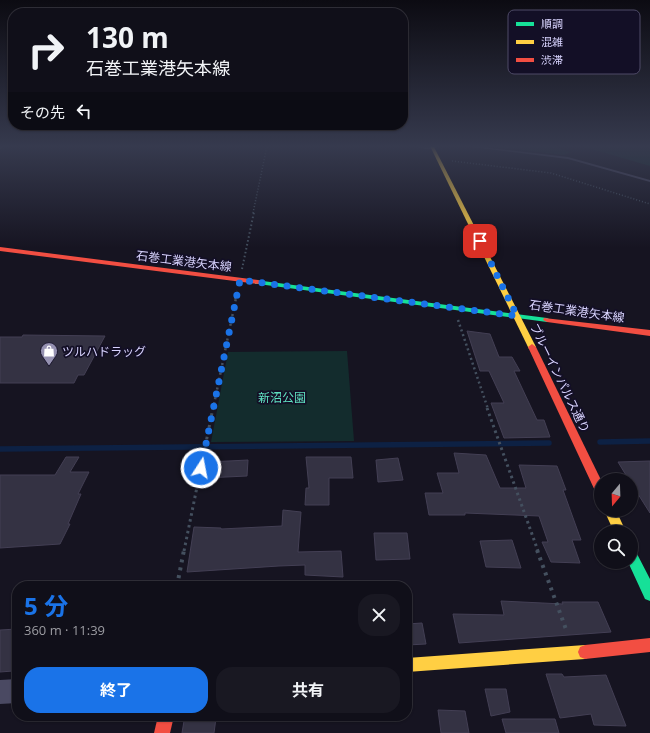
<!DOCTYPE html>
<html lang="ja">
<head>
<meta charset="utf-8">
<style>
  :root { --surface:#100f19; --page:#191822; --text:#f1f3f6; --muted:#9c9ca2; --line:#302f38; --accent:#1a73e8 }
  body { margin:0; font-family:"Open Sans","Noto Sans JP",sans-serif; background:var(--page); color:var(--text); height:100vh; display:flex; flex-direction:column; font-size:15px; white-space:nowrap }
  * { box-sizing:border-box; margin:0 }
  p { font-size:13px; color:var(--muted) }
  .icon { flex:none; width:22px; height:22px; fill:none; stroke:currentColor; stroke-width:2; stroke-linecap:round; stroke-linejoin:round }
  .map { position:relative; flex:1; overflow:hidden }
  .details { position:absolute; left:12px; top:581px; width:400px; height:140px; display:flex; flex-direction:column; background:var(--surface); border-radius:16px; box-shadow:0 1px 3px #0004,0 0 0 1px var(--line) }
  .details>* { flex:none }
  .hud { position:absolute; left:8px; top:8px; width:400px; height:122px; border-radius:16px; box-shadow:0 1px 3px #0004,0 0 0 1px var(--line); background:#100f19; color:var(--text); overflow:hidden }
  .needle { width:26px; rotate:199deg }
  .tools { position:absolute; left:594px; top:473px; display:grid; gap:8px }
  .tools a { display:grid; place-items:center; width:44px; height:44px; border-radius:50%; background:var(--surface); box-shadow:0 1px 3px #0004,0 0 0 1px var(--line); font-size:20px }
  .pin { position:absolute; display:grid; place-items:center; width:34px; height:34px; color:#fff; margin:-17px; border-radius:8px; box-shadow:0 2px 6px #0006 }
  .me { position:absolute; width:44px; margin:-22px; rotate:11deg; stroke-linejoin:round; filter:drop-shadow(0 0 3px #0008) }
  .turn { display:flex; align-items:center; gap:14px; height:84px; padding:0 12px; font-size:18px }
  .turn .icon { width:52px; height:52px; stroke-width:2.5 }
  .turn b { display:block; font-size:28px; line-height:34px }
  .then { display:flex; align-items:center; height:38px; padding:0 12px; background:#0003; gap:8px; font-size:15px }
  .round { display:grid; place-items:center; flex:none; width:42px; height:42px; border-radius:16px; background:var(--page) }
  .head { display:flex; align-items:center; justify-content:space-between; height:68px; padding:0 12px }
  h1 { font-size:24px; font-weight:700; line-height:30px; color:var(--accent) }
  .cta { display:flex; gap:8px; margin-top:auto; padding:8px 12px }
  .cta a { flex:1; height:46px; border-radius:16px; background:var(--accent); color:#fff; font-size:16px; font-weight:700; line-height:46px; text-align:center }
  .cta a+a { background:var(--page); color:var(--text) }
  .map>svg:first-child { display:block }
</style>
</head>
<body>
<div class="map">
<svg width="650" height="733" viewBox="0 0 650 733">
  <rect width="100%" height="100%" fill="#161421"/>
  <!-- green -->
  <g fill="#132c2d">
    <path d="M488 146H550L571 152 564 155Z"/>
    <path d="M581 146H650V166Z"/>
    <path d="M347 351 354 441 211 442 228 352Z"/>
  </g>
  <g fill="none" stroke-linecap="round" stroke-linejoin="round">
    <!-- stream -->
    <g stroke="#0d2144" stroke-width="5.5">
      <path d="M600 442 650 441"/>
      <path d="M0 449 549 443"/>
    </g>
  </g>
  <!-- building -->
  <g fill="#343243" stroke="#433f54">
    <path d="M467 331 490 334 499 357H512L520 371H514L537 420H544L550 437 504 438 491 403H504L489 371H480Z"/>
    <path d="M23 335 105 336 84 375H78L74 383H0V337H22Z"/>
    <path d="M454 453 486 455 500 488H526L519 465 557 466 566 490H563L581 540H572L580 563 551 562 542 542H548L539 516 465 513V515H429L425 493H443L437 473H459Z"/>
    <path d="M66 457H79L70 472H89L78 494H81L68 524H70L60 544 0 548V475H55Z"/>
    <path d="M306 457H351L353 478H329V505H305L306 488H309Z"/>
    <path d="M398 458 403 480 378 482 376 460Z"/>
    <path d="M248 460 247 476 205 478 209 462Z"/>
    <path d="M650 461V513L631 483V480H629L618 462Z"/>
    <path d="M283 510 301 512 298 552 341 551 343 577 305 575V565L279 566 187 572 194 527 221 528V529L282 526Z"/>
    <path d="M374 533H407L410 559 376 560Z"/>
    <path d="M512 540 521 568 486 567 480 541Z"/>
    <path d="M501 601 563 604 562 602H598L611 632 459 643 453 614 504 615Z"/>
    <path d="M422 623 426 644 407 645V624Z"/>
    <path d="M17 629V658L13 671 0 672V630Z"/>
    <path d="M546 674H562L564 677 606 675 626 726 594 725 591 714 560 718Z"/>
    <path d="M485 689H506L510 712 491 716Z"/>
    <path d="M438 710 465 711 469 733H441Z"/>
    <path d="M216 718 214 733H182L184 721Z"/>
    <path d="M502 719H555L559 733H506Z"/>
  </g>
  <g fill="none" stroke-linecap="round" stroke-linejoin="round">
    <!-- path-far4 -->
    <g stroke="#44505f" stroke-width="1.5" stroke-dasharray="1 2" stroke-linecap="butt">
      <path d="M452 161 551 173 650 204"/>
      <path d="M253 213 267 146"/>
    </g>
    <!-- path-far3 -->
    <g stroke="#44505f" stroke-width="2" stroke-dasharray="1.5 2.5" stroke-linecap="butt">
      <path d="M242 269 254 212"/>
      <path d="M235 299 237 291"/>
    </g>
    <!-- path-far2 -->
    <g stroke="#44505f" stroke-width="2.5" stroke-dasharray="2 3" stroke-linecap="butt">
      <path d="M458 320 488 409"/>
      <path d="M213 409 236 298"/>
    </g>
    <!-- path-far1 -->
    <g stroke="#44505f" stroke-width="3" stroke-dasharray="2.5 3.5" stroke-linecap="butt">
      <path d="M487 408 538 551"/>
      <path d="M184 551 213 408"/>
    </g>
    <!-- path -->
    <g stroke="#44505f" stroke-width="4" stroke-dasharray="3 5" stroke-linecap="butt">
      <path d="M537 550 567 632"/>
      <path d="M177 586 184 550"/>
    </g>
    <!-- lane -->
    <path fill="#4a4962" fill-rule="evenodd" d="M463 146H473L568 157 650 180V182L568 159Z"/>
    <!-- street -->
    <g fill="#4a4962" fill-rule="evenodd">
      <path d="M0 146H5L0 149Z"/>
      <path d="M416 146H435L436 147C431 151 421 149 416 146Z"/>
      <path d="M17 679V703L0 704V680Z"/>
    </g>
    <!-- fast -->
    <g fill="#16e098" fill-rule="evenodd">
      <path d="M255 280 547 318 551 320 547 322 258 284H255Z"/>
      <path d="M631 548 635 550 650 579V601L645 599 628 562H631Z"/>
    </g>
    <!-- slow -->
    <g fill="#ffcf43" fill-rule="evenodd">
      <path d="M430 146 434 147 536 347 535 349H529L528 347Z"/>
      <path d="M604 510H616L626 532H614Z"/>
      <path d="M585 645 590 647 592 652 590 657 585 659 407 672V658Z"/>
    </g>
    <!-- jam -->
    <g fill="#f24e42" fill-rule="evenodd">
      <path d="M0 247 258 280 262 282 258 284 0 251Z"/>
      <path d="M544 318 650 330V336L547 322 543 320Z"/>
      <path d="M532 344 536 347 601 480V496L597 495 528 347Z"/>
      <path d="M650 638V652L585 659 580 657 578 652 580 647 585 645Z"/>
      <path d="M158 716H174L170 733H154Z"/>
    </g>
  </g>
  <!-- sky -->
  <linearGradient id="sky" x2="0" y2="1"><stop stop-color="#0c0b12"/><stop offset="0.59" stop-color="#363a4e"/><stop offset="1" stop-color="#363a4e" stop-opacity="0"/></linearGradient>
  <rect width="650" height="248" fill="url(#sky)"/>
  <g fill="none" stroke-linecap="round" stroke-linejoin="round">
    <!-- route -->
    <path stroke="#1a73e8" stroke-width="7" stroke-dasharray="0 12.6" d="M201 468 240 280 517 316 480 241"/>
  </g>
  <!-- icons -->
  <defs>
    <g id="shop-pin" transform="scale(0.9)"><path d="M0 17L-7.5 6A9.5 9.5 0 1 1 7.5 6Z" fill="#9591b1" stroke="#130f26"/><path d="M-5-2.5h2.3a2.7 3.5 0 0 1 5.4 0H5L5.5 6h-11ZM-1.5-2.5h3a1.5 2.3 0 0 0-3 0Z" fill="#fff"/></g>
  </defs>
  <g fill-rule="evenodd">
    <use href="#shop-pin" x="49" y="351"/>
  </g>
  <g text-anchor="middle" dominant-baseline="central" stroke-width="3.5" stroke-linejoin="round" paint-order="stroke">
    <!-- street labels -->
    <g font-size="12" fill="#d9d4ff" stroke="#130f26">
      <text transform="translate(184 261) rotate(7)">石巻工業港矢本線</text>
      <text transform="translate(577 311) rotate(8)">石巻工業港矢本線</text>
      <text transform="translate(560 378) rotate(64)">ブルーインパルス通り</text>
    </g>
    <!-- poi labels -->
    <g font-size="12" fill="#d9d4ff" stroke="#130f26" text-anchor="start">
      <text x="62" y="351">ツルハドラッグ</text>
    </g>
    <!-- park labels -->
    <g font-size="12" fill="#5fe0c0" stroke="#130f26">
      <text x="282" y="397">新沼公園</text>
    </g>
  </g>
  <!-- legend -->
  <rect x="508" y="10" width="132" height="64" rx="6" fill="#130f26" stroke="#4e4a67" stroke-width="1"/>
  <rect x="516" y="22" width="18" height="4" fill="#16e098"/>
  <rect x="516" y="40" width="18" height="4" fill="#ffcf43"/>
  <rect x="516" y="58" width="18" height="4" fill="#f24e42"/>
  <g font-size="11" fill="#d9d4ff">
    <text x="541" y="28">順調</text>
    <text x="541" y="46">混雑</text>
    <text x="541" y="64">渋滞</text>
  </g>
</svg>
<div class="tools">
<a><svg class="needle" viewBox="-14 -14 28 28"><path d="M0-13l5 13h-10z" fill="#e53935"/><path d="M0 13l5-13h-10z" fill="#9c9ca2"/></svg></a>
<a><svg class="icon" aria-label="search" viewBox="0 0 24 24"><circle cx="10" cy="10" r="6"/><path d="M15 15l6 6"/></svg></a>
</div>
<div class="pin" style="left:480px;top:241px;background:#d93025"><svg class="icon" aria-label="arrive" viewBox="0 0 24 24"><path d="M6 21V4h12l-3 4 3 4H6"/></svg></div>
<svg class="me" style="left:201px;top:468px" viewBox="-20 -20 40 40"><circle r="17" fill="#1a73e8" stroke="#fff" stroke-width="3"/><path d="M0-11L8 9 0 5-8 9z" fill="#fff"/></svg>
<div class="hud">
<div class="turn"><svg class="icon" aria-label="right" viewBox="0 0 24 24"><path d="M7 20v-9h11M14 6l5 5-5 5"/></svg><div><b>130 m</b>石巻工業港矢本線</div></div>
<div class="then">その先<svg class="icon" aria-label="left" viewBox="0 0 24 24"><path d="M17 20v-9H6M10 6l-5 5 5 5"/></svg></div>
</div>
<section class="details">
<div class="head"><div><h1>5 分</h1><p>360 m · 11:39</p></div><a class="round"><svg class="icon" aria-label="close" viewBox="0 0 24 24"><path d="M6 6l12 12M18 6L6 18"/></svg></a></div>
<div class="cta"><a>終了</a><a>共有</a></div>
</section>
</div>
</body>
</html>
